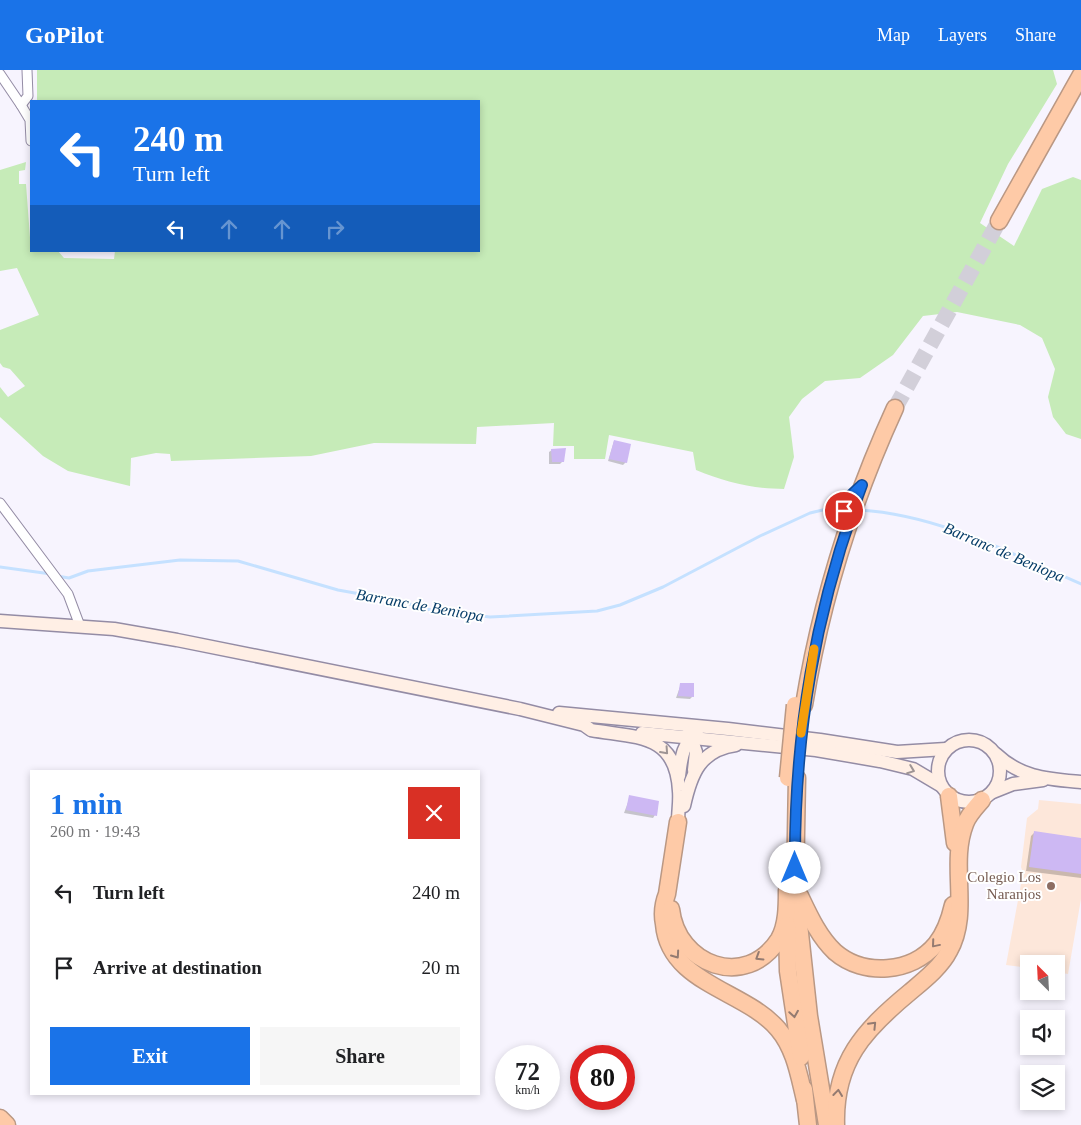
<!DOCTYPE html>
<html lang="en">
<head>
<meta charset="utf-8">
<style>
  :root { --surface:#fff; --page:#f6f6f6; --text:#202124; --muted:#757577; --accent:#1a73e8 }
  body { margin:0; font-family:Georgia,serif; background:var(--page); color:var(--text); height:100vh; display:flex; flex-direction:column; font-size:19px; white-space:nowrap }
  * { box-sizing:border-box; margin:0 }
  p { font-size:16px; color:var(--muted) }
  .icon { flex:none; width:28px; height:28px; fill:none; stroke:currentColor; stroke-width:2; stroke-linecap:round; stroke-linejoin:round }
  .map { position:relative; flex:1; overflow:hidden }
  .panel { position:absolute; left:30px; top:700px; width:450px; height:325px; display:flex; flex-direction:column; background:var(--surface); border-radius:0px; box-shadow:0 2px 8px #0003 }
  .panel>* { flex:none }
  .hud { position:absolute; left:30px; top:30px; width:450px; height:152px; border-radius:0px; box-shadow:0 2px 8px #0003; background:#1a73e8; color:#fff; overflow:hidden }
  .needle { width:32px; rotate:336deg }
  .buttons { position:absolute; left:1020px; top:885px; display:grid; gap:10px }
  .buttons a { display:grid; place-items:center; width:45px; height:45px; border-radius:0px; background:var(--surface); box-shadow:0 2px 8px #0003; font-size:25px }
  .speed { position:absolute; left:495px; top:975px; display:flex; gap:10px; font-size:25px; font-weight:700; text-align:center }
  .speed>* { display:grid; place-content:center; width:65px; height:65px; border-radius:50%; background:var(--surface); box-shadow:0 2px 8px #0003; line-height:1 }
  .speed small { font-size:12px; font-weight:400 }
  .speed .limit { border:8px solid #d22; background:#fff; color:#111 }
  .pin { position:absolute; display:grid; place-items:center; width:42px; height:42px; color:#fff; margin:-21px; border:2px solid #fff; border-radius:50%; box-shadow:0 1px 5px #0007 }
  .me { position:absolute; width:55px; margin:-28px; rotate:0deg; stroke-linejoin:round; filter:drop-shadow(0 0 4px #0008) }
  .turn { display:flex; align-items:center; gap:18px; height:105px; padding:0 20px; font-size:22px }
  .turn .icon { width:65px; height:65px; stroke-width:2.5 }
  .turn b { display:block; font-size:35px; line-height:42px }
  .lanes { display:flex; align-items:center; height:48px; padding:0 20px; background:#0003; justify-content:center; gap:25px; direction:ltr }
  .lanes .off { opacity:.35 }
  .round { display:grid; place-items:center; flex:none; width:52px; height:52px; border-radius:0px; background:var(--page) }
  .headline { display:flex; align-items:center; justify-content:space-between; height:85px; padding:0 20px }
  h1 { font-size:30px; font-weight:700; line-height:38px; color:var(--accent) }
  .primary-button { display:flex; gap:10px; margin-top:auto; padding:10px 20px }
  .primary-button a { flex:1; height:58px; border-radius:0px; background:var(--accent); color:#fff; font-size:20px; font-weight:700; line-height:58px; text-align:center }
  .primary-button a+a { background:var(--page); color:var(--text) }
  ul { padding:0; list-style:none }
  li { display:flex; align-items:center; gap:15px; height:75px; padding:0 20px }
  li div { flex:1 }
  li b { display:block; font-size:19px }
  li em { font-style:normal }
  header { display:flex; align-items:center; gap:30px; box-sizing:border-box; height:70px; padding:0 25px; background:var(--accent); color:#fff }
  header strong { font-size:24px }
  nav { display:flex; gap:28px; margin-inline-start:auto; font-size:18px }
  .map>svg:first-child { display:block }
</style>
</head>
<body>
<header>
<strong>GoPilot</strong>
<nav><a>Map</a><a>Layers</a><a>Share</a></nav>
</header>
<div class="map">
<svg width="1081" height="1055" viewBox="0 0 1081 1055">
  <rect width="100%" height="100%" fill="#f7f4fe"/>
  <!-- education -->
  <path fill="#fde7da" d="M1039 730 1081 734V829L1068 904 1056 902V894H1029V898L1006 895 1023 803 1021 797 1027 748 1038 739Z"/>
  <!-- green -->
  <path fill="#c6ebb8" d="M37 0H1053L1057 14 1008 94 980 153 1014 176 1042 119 1073 107 1081 110V369L1066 364 1053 347 1048 327 1055 299 1042 268 1020 255 957 242 923 246 893 285 860 308 825 311 802 329 789 347 794 387 784 419C752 419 726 412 696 400L693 382 609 365 605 389H574V376H553L554 353 477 357 476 374 374 373 311 386 171 391 170 384 156 383 131 388 130 416 68 401 43 386 0 347V317L8 327 25 316 10 299 3 297 0 293V260L39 245 17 198 0 201V100L26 92 25 100 19 101V114H26L31 181H58L64 188 114 189 115 181H479V31H37Z"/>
  <!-- shadow -->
  <g fill="#0003">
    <path d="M614 371 626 392 623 395 608 391Z"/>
    <path d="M552 380 563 391 560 394H549V382Z"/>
    <path d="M681 614 693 626 690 629 676 628Z"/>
    <path d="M630 727 655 745 653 748 624 743Z"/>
    <path d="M1035 762 1081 769V808L1026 801 1031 766Z"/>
  </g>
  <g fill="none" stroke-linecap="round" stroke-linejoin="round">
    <!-- stream -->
    <g stroke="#c5e1ff" stroke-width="3">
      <path d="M860 440C939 445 1010 483 1081 514"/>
      <path d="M0 497 51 504"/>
      <path d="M57 506 69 508 88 501 180 490 238 491 338 520 399 531 431 540 490 547 597 541 620 535 663 517 760 466 810 443 831 438 849 439"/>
    </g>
  </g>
  <!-- building -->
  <g fill="#cdb8f3">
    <path d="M614 370 631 374 627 393 609 389Z"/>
    <path d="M566 378 564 392H552L551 379Z"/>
    <path d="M680 613H694V627L678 626Z"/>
    <path d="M629 725 659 731 657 746 626 740Z"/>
    <path d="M1034 761 1081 768V804L1029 797Z"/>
  </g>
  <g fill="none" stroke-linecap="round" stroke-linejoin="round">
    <!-- highway-tunnel -->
    <path stroke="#d2cfd9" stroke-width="16" stroke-dasharray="16 8" stroke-linecap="butt" d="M895 338 999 151"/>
    <!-- street casing -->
    <g stroke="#948ca5" stroke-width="11">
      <g id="street">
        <path d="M0 4 21 35 28 26 27 0"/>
        <path d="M21 35 30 50 31 71"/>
        <path d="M0 433 68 524 80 556"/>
      </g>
    </g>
    <!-- secondary casing -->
    <g stroke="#948ca5" stroke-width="15">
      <g id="secondary">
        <path d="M0 551 114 559 177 570 520 639 584 655 591 660C637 668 676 663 679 721 680 731 678 741 678 752"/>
        <path d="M559 643 728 659 820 670 897 682 946 679"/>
        <path d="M689 662 696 682 694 700"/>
        <path d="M642 663 816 680 880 691 913 699 940 715"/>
        <circle cx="969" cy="701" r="31"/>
        <path d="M996 684C1021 708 1048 709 1081 712"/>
        <path d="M679 706C681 691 682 672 697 664"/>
        <path d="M993 722 1013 714 1043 710"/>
        <path d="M684 736C691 704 700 680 736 675"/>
      </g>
    </g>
    <!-- highway casing -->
    <g stroke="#ba9884" stroke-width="19">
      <g id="highway">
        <path d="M999 151 1081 5"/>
        <path d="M804 635C821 531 851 434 895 338"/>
        <path d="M797 708 795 817 809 946 827 1055"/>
        <path d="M949 726 955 773"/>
        <path d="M678 752 667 824C663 834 662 844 664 854 669 914 745 920 778 959 795 979 799 1006 805 1030"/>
        <path d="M800 826C809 845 819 867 835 882 864 907 912 903 936 874 945 863 950 848 953 835"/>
        <path d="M671 839C677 895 746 921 779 869 787 855 787 836 787 820"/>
        <path d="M787 855 788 901 801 987"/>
        <path d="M804 1019 808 1055"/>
        <path d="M0 1048 7 1055"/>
        <path d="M836 1055C834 992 864 960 910 922 923 911 941 897 949 881 971 842 949 795 965 754 968 745 976 737 982 730"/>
      </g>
    </g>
    <!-- street -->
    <use href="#street" stroke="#fff" stroke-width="9"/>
    <!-- secondary -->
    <use href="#secondary" stroke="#ffefe5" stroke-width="12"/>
    <!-- highway -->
    <use href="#highway" stroke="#fecaa7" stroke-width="16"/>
    <!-- highway-bridge casing -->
    <g stroke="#ba9884" stroke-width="19" stroke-linecap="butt">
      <path id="highway-bridge" d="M788 708 795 635"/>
    </g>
    <!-- highway-bridge -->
    <use href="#highway-bridge" stroke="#fecaa7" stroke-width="16"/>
  </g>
  <!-- one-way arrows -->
  <defs><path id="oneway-chevron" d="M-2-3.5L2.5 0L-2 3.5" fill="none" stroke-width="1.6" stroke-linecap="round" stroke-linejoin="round" transform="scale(1.25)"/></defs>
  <g stroke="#9e9494">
    <use href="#oneway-chevron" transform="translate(665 681) rotate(48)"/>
    <use href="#oneway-chevron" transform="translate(911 700) rotate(21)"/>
  </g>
  <g stroke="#947b71">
    <use href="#oneway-chevron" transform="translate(935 874) rotate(130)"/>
    <use href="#oneway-chevron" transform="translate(676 885) rotate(55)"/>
    <use href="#oneway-chevron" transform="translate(759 887) rotate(148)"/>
    <use href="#oneway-chevron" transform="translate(794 944) rotate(81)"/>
    <use href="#oneway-chevron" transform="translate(873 955) rotate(-46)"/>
    <use href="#oneway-chevron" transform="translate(838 1023) rotate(-83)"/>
  </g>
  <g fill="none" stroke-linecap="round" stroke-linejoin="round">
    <!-- route casing -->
    <g stroke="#114b97" stroke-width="12">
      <path id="route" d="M795 798C794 664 815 541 862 415L848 428 844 441"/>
    </g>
    <!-- route -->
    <use href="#route" stroke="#1a73e8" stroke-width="9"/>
    <!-- slow -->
    <path stroke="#f59e0b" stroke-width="9" d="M801 663 814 579"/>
  </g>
  <!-- markers -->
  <circle fill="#8d6e63" stroke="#fff" stroke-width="2" cx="1051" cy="816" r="5"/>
  <g text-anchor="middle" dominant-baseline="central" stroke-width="4" stroke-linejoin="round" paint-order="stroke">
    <!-- education labels -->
    <g font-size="15" fill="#785e54" stroke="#fff" text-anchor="end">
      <text x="1041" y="807">Colegio Los<tspan x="1041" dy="17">Naranjos</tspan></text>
    </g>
    <!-- water labels -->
    <g font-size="16" font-style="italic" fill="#073d68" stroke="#fff">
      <text transform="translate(1004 482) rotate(23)">Barranc de Beniopa</text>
      <text transform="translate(420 535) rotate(10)">Barranc de Beniopa</text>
    </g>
  </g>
</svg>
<div class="buttons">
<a><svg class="needle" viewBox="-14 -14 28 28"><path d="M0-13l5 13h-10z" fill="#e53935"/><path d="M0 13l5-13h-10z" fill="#757577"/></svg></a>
<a><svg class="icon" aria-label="sound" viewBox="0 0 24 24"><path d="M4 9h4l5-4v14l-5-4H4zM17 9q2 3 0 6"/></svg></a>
<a><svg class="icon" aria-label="layers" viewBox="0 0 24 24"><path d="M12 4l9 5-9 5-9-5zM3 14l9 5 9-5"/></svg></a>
</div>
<div class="speed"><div>72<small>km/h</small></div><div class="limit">80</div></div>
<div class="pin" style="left:844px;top:441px;background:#d93025"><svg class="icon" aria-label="arrive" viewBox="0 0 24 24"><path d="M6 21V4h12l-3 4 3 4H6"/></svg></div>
<svg class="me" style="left:795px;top:798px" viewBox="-20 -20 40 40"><circle r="19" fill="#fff"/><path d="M0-13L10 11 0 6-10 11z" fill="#1a73e8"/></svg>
<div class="hud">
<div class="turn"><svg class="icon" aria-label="left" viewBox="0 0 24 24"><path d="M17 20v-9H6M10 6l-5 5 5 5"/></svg><div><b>240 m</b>Turn left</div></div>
<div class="lanes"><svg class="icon" aria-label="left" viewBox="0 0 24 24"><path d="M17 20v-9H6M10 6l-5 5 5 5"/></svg><svg class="icon off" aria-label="ahead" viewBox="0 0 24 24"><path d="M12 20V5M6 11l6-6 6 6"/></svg><svg class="icon off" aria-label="ahead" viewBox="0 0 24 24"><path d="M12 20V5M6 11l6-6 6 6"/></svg><svg class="icon off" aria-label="right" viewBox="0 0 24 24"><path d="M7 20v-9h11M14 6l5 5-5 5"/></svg></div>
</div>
<section class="panel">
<div class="headline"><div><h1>1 min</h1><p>260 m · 19:43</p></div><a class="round" style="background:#d93025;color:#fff"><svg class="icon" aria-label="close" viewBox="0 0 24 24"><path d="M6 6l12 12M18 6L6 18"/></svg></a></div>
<ul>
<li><svg class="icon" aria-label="left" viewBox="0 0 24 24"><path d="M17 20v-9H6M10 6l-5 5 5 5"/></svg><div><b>Turn left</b></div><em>240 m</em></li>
<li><svg class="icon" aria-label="arrive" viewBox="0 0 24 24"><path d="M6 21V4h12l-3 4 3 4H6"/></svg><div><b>Arrive at destination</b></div><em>20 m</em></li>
</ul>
<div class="primary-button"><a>Exit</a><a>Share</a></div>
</section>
</div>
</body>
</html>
